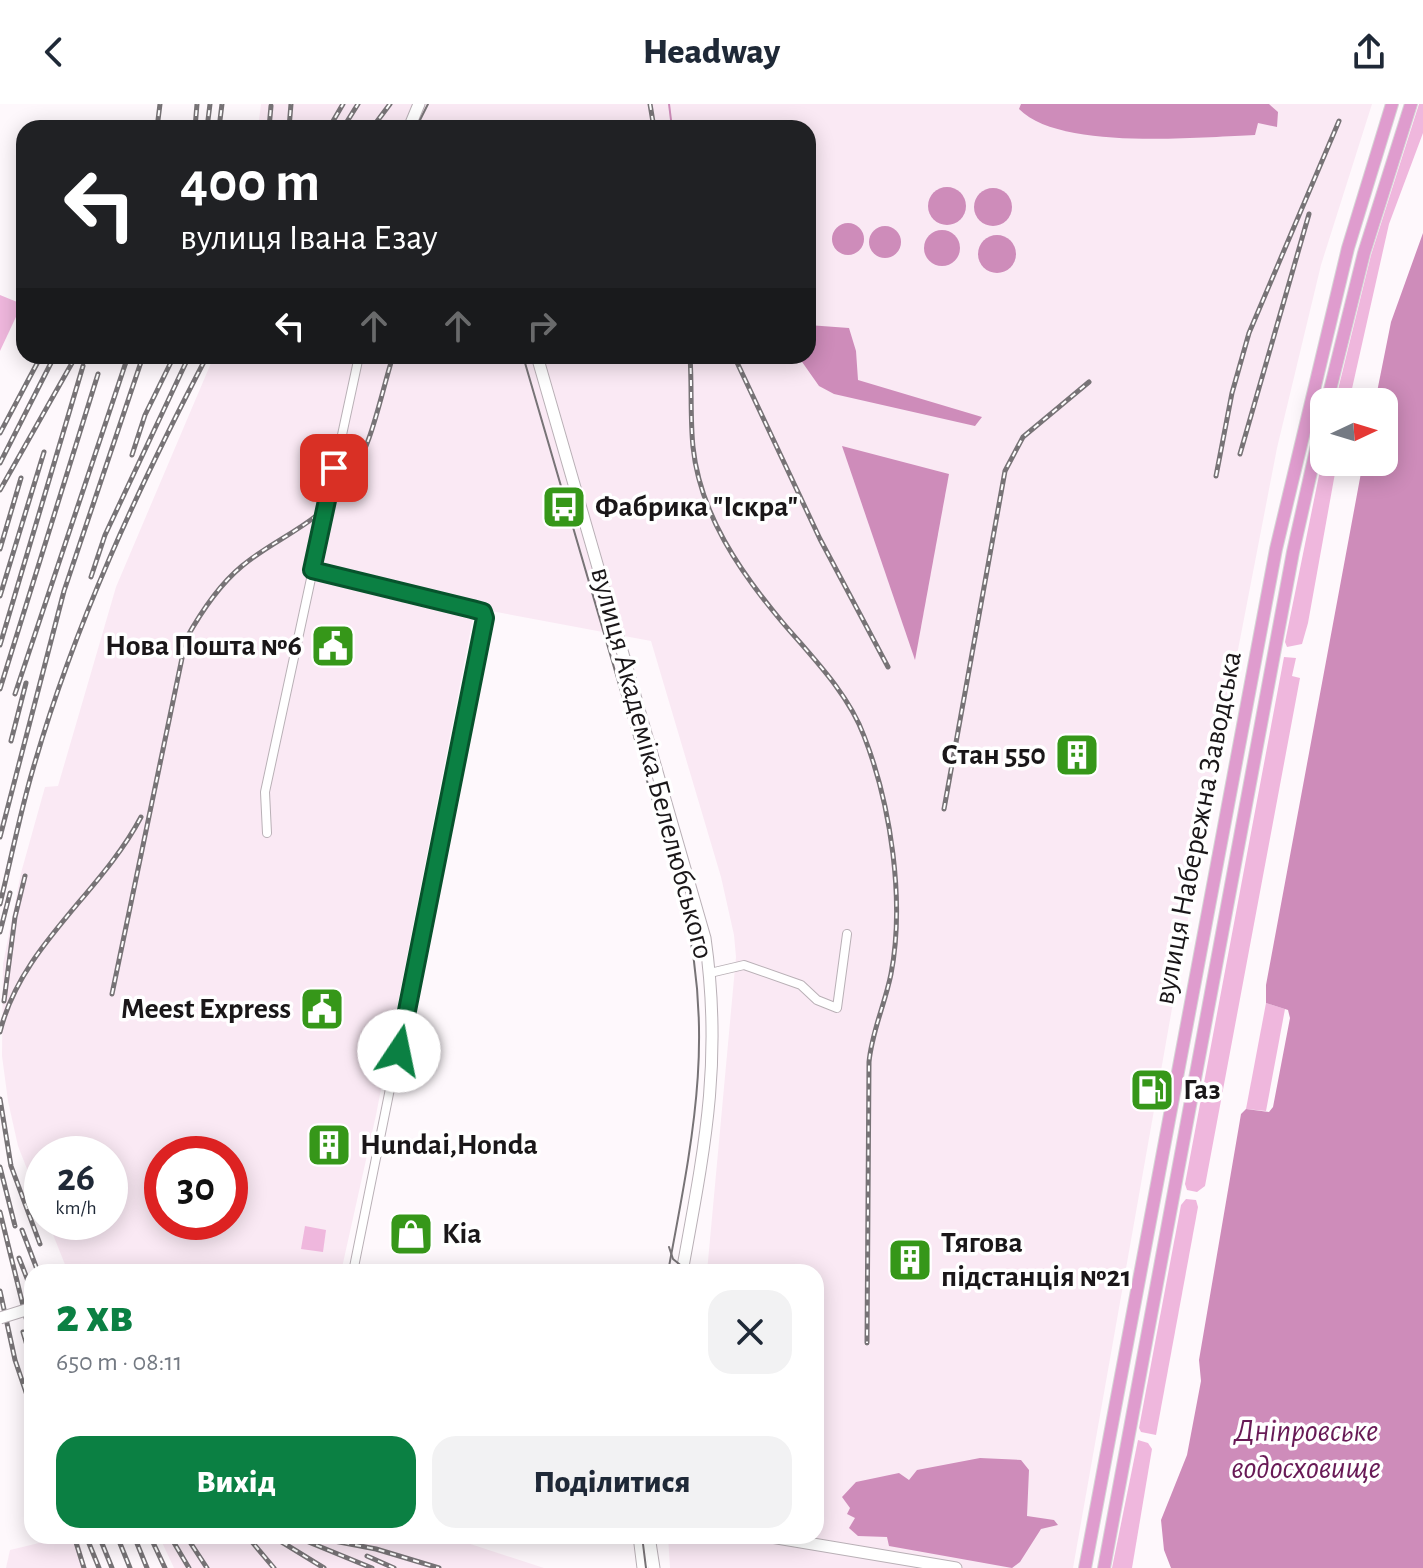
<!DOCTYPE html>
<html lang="uk">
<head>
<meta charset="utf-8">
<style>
  :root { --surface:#fff; --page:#f2f2f3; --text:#1f2937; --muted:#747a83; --accent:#0b8043 }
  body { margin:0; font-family:"Alegreya Sans",sans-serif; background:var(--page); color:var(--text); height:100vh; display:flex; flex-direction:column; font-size:30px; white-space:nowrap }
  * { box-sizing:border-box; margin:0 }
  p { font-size:26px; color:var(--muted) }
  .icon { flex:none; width:44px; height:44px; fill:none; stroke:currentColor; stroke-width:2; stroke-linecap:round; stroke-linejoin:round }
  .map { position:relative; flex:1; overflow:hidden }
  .details { position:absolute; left:24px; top:1160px; width:800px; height:280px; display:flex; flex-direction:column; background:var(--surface); border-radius:24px; box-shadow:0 4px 20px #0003 }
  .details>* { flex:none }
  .top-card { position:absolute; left:16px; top:16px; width:800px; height:244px; border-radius:24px; box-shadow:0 4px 20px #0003; background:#202124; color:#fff; overflow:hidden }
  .needle { width:52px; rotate:86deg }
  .tools { position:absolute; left:1310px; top:284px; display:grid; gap:16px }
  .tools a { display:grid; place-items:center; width:88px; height:88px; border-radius:16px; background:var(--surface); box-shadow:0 4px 20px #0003; font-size:40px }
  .speed { position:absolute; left:24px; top:1032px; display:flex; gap:16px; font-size:40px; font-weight:700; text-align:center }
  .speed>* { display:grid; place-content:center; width:104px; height:104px; border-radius:50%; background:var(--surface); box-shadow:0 4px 20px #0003; line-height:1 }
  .speed small { font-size:20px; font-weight:400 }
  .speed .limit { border:12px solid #d22; background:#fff; color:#111 }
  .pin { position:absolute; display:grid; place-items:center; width:68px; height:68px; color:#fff; margin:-34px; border-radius:16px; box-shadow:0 4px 12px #0006 }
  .me { position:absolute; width:88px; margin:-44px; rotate:11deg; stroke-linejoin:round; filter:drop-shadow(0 0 6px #0008) }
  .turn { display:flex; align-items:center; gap:28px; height:168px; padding:0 32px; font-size:36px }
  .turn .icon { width:104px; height:104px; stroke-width:2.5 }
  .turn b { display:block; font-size:56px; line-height:68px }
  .lanes { display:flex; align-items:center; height:76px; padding:0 32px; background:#0003; justify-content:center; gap:40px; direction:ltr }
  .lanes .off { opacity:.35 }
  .round { display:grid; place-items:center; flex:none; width:84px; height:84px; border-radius:24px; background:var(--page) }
  .head { display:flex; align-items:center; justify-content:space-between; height:136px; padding:0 32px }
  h1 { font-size:48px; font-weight:800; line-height:60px; color:var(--accent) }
  .action { display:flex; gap:16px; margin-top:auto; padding:16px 32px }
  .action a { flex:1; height:92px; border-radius:24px; background:var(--accent); color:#fff; font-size:32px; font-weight:800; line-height:92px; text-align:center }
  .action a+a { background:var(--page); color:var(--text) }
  header { display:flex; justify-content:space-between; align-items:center; height:104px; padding:0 32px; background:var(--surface); font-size:36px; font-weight:800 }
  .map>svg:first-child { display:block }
</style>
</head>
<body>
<header><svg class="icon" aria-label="back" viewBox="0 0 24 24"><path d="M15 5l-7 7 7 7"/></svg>Headway<svg class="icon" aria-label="share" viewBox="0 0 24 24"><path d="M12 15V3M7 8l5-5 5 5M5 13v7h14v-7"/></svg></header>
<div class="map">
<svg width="1423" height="1464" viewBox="0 0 1423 1464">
  <rect width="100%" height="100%" fill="#fef8fc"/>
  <!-- built -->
  <g fill="#fae9f4" fill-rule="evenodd">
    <path d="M261 0H1372L1321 161 1277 344 1208 701 1073 1464H670L668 1432H816V1168H707L736 853 734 831 721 773 651 537 475 504 376 1011 341 1168H200L138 1162 115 1168H68L48 1118H110V1050H42V1103L18 1042 8 997 2 952 3 860 21 769 45 683 58 682 116 483 214 252H808V24H258ZM162 1050H230V1118H162Z"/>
    <path d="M68 1432H78L86 1464H6L10 1446Z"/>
    <path d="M159 1432H446L544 1464H174Z"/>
  </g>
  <!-- green -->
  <g fill="#efb7dd">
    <path d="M1419 0H1423V29L1389 120 1349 298H1335L1371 151Z"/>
    <path d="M0 191 22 200 0 247Z"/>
    <path d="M1324 347V358H1337L1308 519 1302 540 1287 543 1285 538Z"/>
    <path d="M1284 553 1296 554 1292 572 1300 574 1205 1082 1197 1088 1187 1086 1185 1080Z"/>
    <path d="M1266 899 1285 905 1266 1007 1246 1005Z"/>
    <path d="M1186 1095 1196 1096 1198 1103 1156 1331 1141 1328 1139 1324 1181 1101Z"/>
    <path d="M305 1122 326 1126 323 1148 301 1145Z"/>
    <path d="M1138 1336 1148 1339 1152 1345 1132 1464H1112Z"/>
  </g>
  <!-- water -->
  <g fill="#ce8cba">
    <path d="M1021 0H1269L1278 8 1277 23 1258 19 1255 31C1199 33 1060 47 1019 5Z"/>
    <circle cx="947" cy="102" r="19"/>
    <circle cx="993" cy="103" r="19"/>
    <circle cx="848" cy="135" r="16"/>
    <circle cx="885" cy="138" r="16"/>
    <circle cx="942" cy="144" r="18"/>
    <path d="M1423 129V1464H1171L1164 1446 1161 1416 1187 1351 1201 1277 1199 1256 1241 1010 1246 1005 1269 1008 1273 1003 1290 914 1288 906 1266 899V881L1363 358H1384V298H1375L1391 218Z"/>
    <circle cx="997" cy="150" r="19"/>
    <path d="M808 221 849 224 856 247 858 276 982 313 975 322 834 290 819 282 800 255V252H808Z"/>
    <path d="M842 342 949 370 915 556Z"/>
    <path d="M980 1354 1021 1356 1029 1366 1027 1412 1054 1416 1058 1421 1041 1425 1020 1458 1012 1464 889 1442 887 1433 858 1432 849 1424 855 1414 847 1410 850 1404 842 1393 856 1378 899 1369 909 1376 917 1366Z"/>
  </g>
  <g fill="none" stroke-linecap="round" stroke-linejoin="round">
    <!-- stream -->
    <path stroke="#ce8cba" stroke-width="2" d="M669 0 672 24"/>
    <!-- street casing -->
    <g stroke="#b9b0b6" stroke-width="10">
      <g id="street">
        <path d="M312 466 472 505 483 508 485 514 353 1168"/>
        <path d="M267 729 265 688 359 252"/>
        <path d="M710 869 744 861 801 881 817 896 837 904 847 830"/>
      </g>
    </g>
    <!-- secondary casing -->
    <g stroke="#b9b0b6" stroke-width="13">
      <g id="secondary">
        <path d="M409 24 419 0"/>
        <path d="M537 252 705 834C723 959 704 1047 682 1168"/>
        <path d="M639 1432 643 1464"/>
        <path d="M649 1432 654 1464"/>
        <path d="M765 1432 956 1464"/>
      </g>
    </g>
    <!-- primary casing -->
    <g stroke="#d6d5d6" stroke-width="14">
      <g id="primary">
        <path d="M1327 298 1364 149 1411 0"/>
        <path d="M1085 1464 1276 445 1348 144 1392 0"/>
        <path d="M1104 1464 1293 448 1324 310"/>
      </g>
    </g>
    <!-- street -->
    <use href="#street" stroke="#fff" stroke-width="8"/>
    <!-- secondary -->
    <use href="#secondary" stroke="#fff" stroke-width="11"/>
    <!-- primary -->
    <use href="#primary" stroke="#df9cce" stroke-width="12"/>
    <!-- tram -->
    <g stroke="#777376" stroke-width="2">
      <path d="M416 24 428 0"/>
      <path d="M523 252 683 800C716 932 692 1038 668 1168"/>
      <path d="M669 1143 673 1155 689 1168"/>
      <path d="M642 1432 646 1464"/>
    </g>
    <!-- rail casing -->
    <g stroke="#777376" stroke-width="5">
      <g id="rail">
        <path d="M650 0 654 24"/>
        <path d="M157 24 160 0"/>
        <path d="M195 24 197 0"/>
        <path d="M207 24 210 0"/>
        <path d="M219 24 222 0"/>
        <path d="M269 24 271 2"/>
        <path d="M289 24 291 0"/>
        <path d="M329 24 343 0"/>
        <path d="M343 24 358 0"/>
        <path d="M372 24 390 0"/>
        <path d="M690 252C692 282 690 313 693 343 700 410 740 468 783 519 812 553 848 589 864 632 891 701 905 797 891 870 885 900 872 927 869 958L867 1239"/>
        <path d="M734 252 820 435 888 563"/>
        <path d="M0 329 41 252"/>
        <path d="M1240 350 1309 110"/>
        <path d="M132 351 145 311 174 252"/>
        <path d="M0 359 54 253"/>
        <path d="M1216 372 1232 289 1249 229 1339 17"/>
        <path d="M0 386 76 252"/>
        <path d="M0 445 21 374"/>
        <path d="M91 473 105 431 189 252"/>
        <path d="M0 492 44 348"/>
        <path d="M0 541 83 262"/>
        <path d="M0 585 98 270"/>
        <path d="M15 590 128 252"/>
        <path d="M11 637 26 579"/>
        <path d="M944 705 1005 367 1023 333 1089 278"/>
        <path d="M0 733 64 487 143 252"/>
        <path d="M0 800C11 755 20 709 33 665 74 522 138 384 207 252"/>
        <path d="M0 828 10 789"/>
        <path d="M112 890 186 535C201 508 219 481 242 462 278 432 319 421 347 379 372 343 380 293 393 252"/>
        <path d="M4 897 15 813 25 772"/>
        <path d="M0 928C21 842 101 789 141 713"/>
        <path d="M0 995 11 1062 40 1140"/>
        <path d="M0 1063 15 1122"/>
        <path d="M0 1108 32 1238"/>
        <path d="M22 1126 38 1168"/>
        <path d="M19 1154 32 1187"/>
        <path d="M0 1187 15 1256 32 1306"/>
        <path d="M23 1228 32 1258"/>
        <path d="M74 1432 84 1464"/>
        <path d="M86 1432 99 1464"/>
        <path d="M99 1432 112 1464"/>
        <path d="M117 1432 130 1464"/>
        <path d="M134 1432 147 1464"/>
        <path d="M150 1432 165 1464"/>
        <path d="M170 1432 189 1464"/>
        <path d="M186 1432 207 1464"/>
        <path d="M247 1432 274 1464"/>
        <path d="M272 1432 324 1464"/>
        <path d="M294 1432 372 1464"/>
        <path d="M308 1432 376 1445 439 1464"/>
        <path d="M367 1452 394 1464"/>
      </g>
    </g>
    <!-- rail -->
    <use href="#rail" stroke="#fff" stroke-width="2" stroke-dasharray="6" stroke-linecap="butt"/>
    <!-- secondary-bridge casing -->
    <g stroke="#b9b0b6" stroke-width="13" stroke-linecap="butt">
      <path id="secondary-bridge" d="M0 1214 32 1204"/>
    </g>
    <!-- secondary-bridge -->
    <use href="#secondary-bridge" stroke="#fff" stroke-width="11"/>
  </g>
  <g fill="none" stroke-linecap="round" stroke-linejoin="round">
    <!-- route casing -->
    <g stroke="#07532c" stroke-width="20">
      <path id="route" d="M334 364 312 466 472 505 483 508 485 514 399 947"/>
    </g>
    <!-- route -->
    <use href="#route" stroke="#0b8043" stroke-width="14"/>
  </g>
  <!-- icons -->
  <defs>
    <g id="bus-square" transform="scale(2.3)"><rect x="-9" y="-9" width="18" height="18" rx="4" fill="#369719" stroke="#fff"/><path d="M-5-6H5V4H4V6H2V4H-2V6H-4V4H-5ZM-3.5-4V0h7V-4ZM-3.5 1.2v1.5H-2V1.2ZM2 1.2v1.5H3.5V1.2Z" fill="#fff"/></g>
    <g id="civic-square" transform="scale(2.3)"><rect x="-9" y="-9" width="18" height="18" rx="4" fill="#369719" stroke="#fff"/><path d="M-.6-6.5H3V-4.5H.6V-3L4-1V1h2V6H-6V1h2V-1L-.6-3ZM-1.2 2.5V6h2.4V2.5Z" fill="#fff"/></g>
    <g id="building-square" transform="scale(2.3)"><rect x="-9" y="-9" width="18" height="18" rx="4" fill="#369719" stroke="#fff"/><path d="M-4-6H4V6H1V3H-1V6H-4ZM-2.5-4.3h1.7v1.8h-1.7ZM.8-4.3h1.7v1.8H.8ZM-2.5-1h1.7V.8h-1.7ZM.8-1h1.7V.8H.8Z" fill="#fff"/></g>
    <g id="fuel-square" transform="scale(2.3)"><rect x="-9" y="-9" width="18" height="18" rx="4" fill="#369719" stroke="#fff"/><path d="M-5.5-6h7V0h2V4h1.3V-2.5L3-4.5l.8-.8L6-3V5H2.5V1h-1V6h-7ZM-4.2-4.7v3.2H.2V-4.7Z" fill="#fff"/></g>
    <g id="shop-square" transform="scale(2.3)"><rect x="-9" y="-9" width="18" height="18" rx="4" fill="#369719" stroke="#fff"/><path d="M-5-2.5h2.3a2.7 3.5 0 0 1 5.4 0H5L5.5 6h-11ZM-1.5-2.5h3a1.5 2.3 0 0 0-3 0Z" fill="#fff"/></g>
  </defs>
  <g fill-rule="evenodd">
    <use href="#bus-square" x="564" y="403"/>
    <use href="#civic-square" x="333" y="542"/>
    <use href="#building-square" x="1077" y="651"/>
    <use href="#civic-square" x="322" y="905"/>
    <use href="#fuel-square" x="1152" y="986"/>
    <use href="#building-square" x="329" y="1041"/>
    <use href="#shop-square" x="411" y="1130"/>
    <use href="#building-square" x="910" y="1156"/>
  </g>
  <g text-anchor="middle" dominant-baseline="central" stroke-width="7" stroke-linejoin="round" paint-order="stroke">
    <!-- poi labels -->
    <g font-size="30" font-weight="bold" fill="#1a1719" stroke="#fff" text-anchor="start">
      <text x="595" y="403">Фабрика "Іскра"</text>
      <text x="302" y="542" text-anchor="end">Нова Пошта №6</text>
      <text x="1046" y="651" text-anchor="end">Стан 550</text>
      <text x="291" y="905" text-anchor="end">Meest Express</text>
      <text x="1183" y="986">Газ</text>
      <text x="360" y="1041">Hundai,Honda</text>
      <text x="442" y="1130">Kia</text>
      <text x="941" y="1139">Тягова<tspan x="941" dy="34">пiдстанцiя №21</tspan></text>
    </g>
    <!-- street labels -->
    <g font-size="30" fill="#1a1719" stroke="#fff">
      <text transform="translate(652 659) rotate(75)">вулиця Академіка Белелюбського</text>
      <text transform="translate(1198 724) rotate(-79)">вулиця Набережна Заводська</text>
    </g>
    <!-- water labels -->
    <g font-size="32" font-style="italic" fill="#681a56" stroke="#fff">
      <text x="1306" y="1327">Дніпровське<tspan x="1306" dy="37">водосховище</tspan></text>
    </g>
  </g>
</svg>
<div class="tools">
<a><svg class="needle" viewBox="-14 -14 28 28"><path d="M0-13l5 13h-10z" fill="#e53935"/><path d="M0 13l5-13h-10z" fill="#747a83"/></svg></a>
</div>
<div class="speed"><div>26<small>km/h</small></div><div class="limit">30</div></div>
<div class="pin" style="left:334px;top:364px;background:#d93025"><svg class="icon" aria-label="arrive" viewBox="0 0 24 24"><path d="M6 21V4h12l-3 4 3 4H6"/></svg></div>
<svg class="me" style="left:399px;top:947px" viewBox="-20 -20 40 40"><circle r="19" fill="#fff"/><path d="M0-13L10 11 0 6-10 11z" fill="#0b8043"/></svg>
<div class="top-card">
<div class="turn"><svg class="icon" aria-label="left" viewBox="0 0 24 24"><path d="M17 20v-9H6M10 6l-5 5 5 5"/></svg><div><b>400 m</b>вулиця Івана Езау</div></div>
<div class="lanes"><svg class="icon" aria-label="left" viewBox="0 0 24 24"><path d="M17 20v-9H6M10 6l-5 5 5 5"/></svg><svg class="icon off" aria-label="ahead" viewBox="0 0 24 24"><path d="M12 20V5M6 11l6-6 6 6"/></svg><svg class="icon off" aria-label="ahead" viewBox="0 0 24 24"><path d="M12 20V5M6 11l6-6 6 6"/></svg><svg class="icon off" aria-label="right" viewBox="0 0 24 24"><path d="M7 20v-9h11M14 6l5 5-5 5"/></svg></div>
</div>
<section class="details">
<div class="head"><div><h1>2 хв</h1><p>650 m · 08:11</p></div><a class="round"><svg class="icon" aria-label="close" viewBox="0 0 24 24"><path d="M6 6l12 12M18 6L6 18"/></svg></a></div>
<div class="action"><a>Вихід</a><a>Поділитися</a></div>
</section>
</div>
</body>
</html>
